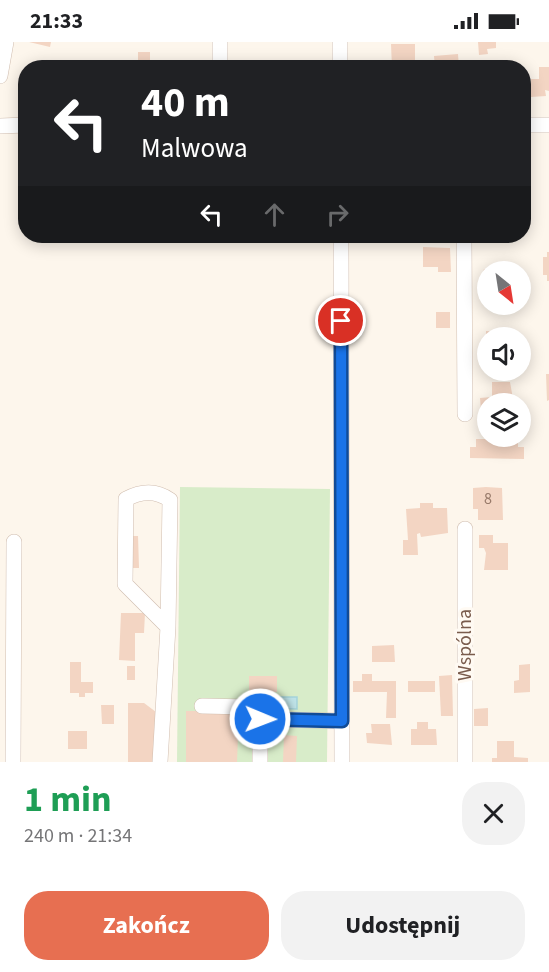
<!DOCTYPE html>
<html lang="pl">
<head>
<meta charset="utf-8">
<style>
  :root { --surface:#fff; --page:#f2f2f2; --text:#202124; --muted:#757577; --accent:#e76f51 }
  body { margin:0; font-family:"Source Sans 3",sans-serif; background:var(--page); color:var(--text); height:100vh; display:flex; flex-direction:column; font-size:22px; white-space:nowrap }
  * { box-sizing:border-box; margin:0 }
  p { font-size:20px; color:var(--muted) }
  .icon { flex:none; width:33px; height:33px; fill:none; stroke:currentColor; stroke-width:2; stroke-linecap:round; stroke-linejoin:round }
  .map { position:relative; height:720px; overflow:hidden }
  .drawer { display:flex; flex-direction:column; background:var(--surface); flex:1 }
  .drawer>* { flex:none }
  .guide { position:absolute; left:18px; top:18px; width:513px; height:183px; border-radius:24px; box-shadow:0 3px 15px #0003; background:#202124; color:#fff; overflow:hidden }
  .needle { width:39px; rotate:150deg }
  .controls { position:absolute; left:477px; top:219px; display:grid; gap:12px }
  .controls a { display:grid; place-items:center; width:54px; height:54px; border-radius:50%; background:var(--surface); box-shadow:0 3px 15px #0003; font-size:30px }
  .pin { position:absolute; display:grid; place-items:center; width:51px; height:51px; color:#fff; margin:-26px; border:3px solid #fff; border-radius:50%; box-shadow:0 2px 6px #0007 }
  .me { position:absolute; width:66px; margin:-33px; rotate:91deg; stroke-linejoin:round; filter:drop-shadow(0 0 4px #0008) }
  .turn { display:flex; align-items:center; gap:21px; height:126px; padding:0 24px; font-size:27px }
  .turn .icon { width:78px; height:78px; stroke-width:2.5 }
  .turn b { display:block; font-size:42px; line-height:51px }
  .lanes { display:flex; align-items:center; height:57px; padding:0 24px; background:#0003; justify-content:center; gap:30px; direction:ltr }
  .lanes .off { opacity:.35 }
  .round { display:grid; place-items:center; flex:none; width:63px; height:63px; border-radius:24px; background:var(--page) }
  .summary { display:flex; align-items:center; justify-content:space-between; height:102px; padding:0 24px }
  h1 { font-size:36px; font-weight:700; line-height:45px; color:#1e9e55 }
  .primary-button { display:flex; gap:12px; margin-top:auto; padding:12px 24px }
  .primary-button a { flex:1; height:69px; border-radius:24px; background:var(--accent); color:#fff; font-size:24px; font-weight:700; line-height:69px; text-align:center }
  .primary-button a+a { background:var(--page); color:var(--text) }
  .status { display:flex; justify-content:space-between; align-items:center; height:42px; padding:0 30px; background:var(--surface); direction:ltr }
  .status svg { height:16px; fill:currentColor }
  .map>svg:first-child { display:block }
</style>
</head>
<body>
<div class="status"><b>21:33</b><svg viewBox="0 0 49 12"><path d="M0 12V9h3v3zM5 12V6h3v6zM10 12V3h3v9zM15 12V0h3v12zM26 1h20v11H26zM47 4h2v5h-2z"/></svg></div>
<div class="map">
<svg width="549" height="720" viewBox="0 0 549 720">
  <rect width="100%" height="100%" fill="#fdf6ec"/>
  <!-- green -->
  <path fill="#d8ecc9" d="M180 445 330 447 327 720H177Z"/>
  <!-- water -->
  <path fill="#bfe3e8" stroke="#a5d3da" stroke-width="1.5" d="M262 655H297V667L262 666Z"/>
  <!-- building -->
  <g fill="#f3d5c3">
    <path d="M29 0H51L50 5Z"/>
    <path d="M478 0H496V6L487 7 488 12 479 13Z"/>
    <path d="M391 2H415V26H392Z"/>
    <rect x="138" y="10" width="12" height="10"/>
    <path d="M458 12 459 26H435L434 14Z"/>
    <path d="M539 25H549V49L545 48 546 54 531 55V37H539Z"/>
    <path d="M524 135 530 136V150H524Z"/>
    <path d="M423 205 450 206 451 230H438V225H423Z"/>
    <path d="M547 210H549V239H547V233H543V215H547Z"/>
    <path d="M484 227H505L506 230H488V255H481V246H484L481 237Z"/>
    <rect x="436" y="270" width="14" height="16"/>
    <path d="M486 289 514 291V296H486Z"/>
    <rect x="480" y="303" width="8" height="14"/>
    <path d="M546 332H549V358L547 359Z"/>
    <path d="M492 340H510L513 357 511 362H488V369H481L480 356 492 355Z"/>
    <path d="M488 394 518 398V405H524V417L470 416V405H476V397H488Z"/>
    <path d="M486 445 502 446 503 478H478V467H473V446Z"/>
    <path d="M420 461H433V466H447L448 491 421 495 420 491 417 492 418 513H403V498H408L406 467 420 466Z"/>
    <path d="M479 493H493V501H508V528H484L486 511 484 506H479Z"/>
    <path d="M128 494H138L139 526H129Z"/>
    <path d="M121 571H145L144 591H135V619L119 618Z"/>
    <path d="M394 603 395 620H372V604Z"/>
    <path d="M70 620H81V640H93V651H85V655H79V651H70Z"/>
    <path d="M530 622V650L514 651V639L519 638V623Z"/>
    <rect x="127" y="624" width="8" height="14"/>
    <path d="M362 632H372V639H396V676H386L387 650H353V639H362Z"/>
    <path d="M452 633 453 674H441L439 634Z"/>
    <rect x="249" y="634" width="28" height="16"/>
    <rect x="408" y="639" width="27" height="11"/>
    <path d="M128 661H144L156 670 153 720H128Z"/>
    <path d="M101 663H114V682H102Z"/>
    <path d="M488 666V684H474V667Z"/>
    <path d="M186 669H239L237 720H186Z"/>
    <path d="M417 680H428V687H436L437 703H411V687H417Z"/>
    <path d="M371 682H390L392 703 367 701 366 691H372Z"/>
    <rect x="68" y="689" width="19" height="18"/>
    <path d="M284 693 297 694 296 720H283Z"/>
    <path d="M497 699H514V715L528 716V720H492V716H497Z"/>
  </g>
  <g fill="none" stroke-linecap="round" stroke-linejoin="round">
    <!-- minor casing -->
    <g stroke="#d1beb0" stroke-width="16">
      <g id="minor">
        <path d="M220 0V26"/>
        <path d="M340 0V26"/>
        <path d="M0 34 6 0"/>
        <path d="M524 83H549"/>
        <path d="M0 84 26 83"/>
        <path d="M341 194 342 720"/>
        <path d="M464 194 465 372"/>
        <path d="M202 664 248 665 260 677"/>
        <path d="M13 720 14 500"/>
        <path d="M160 720 168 585 170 458C156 448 141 449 126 457L125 542 168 585"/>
        <path d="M260 720V677L342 679"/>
        <path d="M465 720V487"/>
      </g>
    </g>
    <!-- minor -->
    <use href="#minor" stroke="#fff" stroke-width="15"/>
  </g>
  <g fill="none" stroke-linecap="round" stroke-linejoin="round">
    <!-- route casing -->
    <g stroke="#114b97" stroke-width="15">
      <path id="route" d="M260 677 342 679 341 279"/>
    </g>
    <!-- route -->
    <use href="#route" stroke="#1a73e8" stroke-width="10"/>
  </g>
  <g text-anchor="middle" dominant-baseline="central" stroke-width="6" stroke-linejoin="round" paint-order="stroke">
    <!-- number labels -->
    <g font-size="16" fill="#987a6a">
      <text x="488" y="457">8</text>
    </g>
    <!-- street labels -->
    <g font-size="20" fill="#7a5c4d" stroke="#fffaf3">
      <text transform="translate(465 603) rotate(-90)">Wspólna</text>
    </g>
  </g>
</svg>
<div class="controls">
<a><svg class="needle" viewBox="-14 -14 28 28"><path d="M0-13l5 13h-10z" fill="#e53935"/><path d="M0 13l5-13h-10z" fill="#757577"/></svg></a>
<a><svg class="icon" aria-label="sound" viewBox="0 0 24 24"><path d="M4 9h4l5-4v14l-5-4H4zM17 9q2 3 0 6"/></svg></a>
<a><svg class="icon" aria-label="layers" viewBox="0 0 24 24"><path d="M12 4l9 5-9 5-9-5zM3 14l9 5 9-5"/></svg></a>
</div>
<div class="pin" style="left:341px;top:279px;background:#d93025"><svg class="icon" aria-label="arrive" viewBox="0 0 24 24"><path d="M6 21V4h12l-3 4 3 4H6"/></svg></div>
<svg class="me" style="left:260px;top:677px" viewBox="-20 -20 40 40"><circle r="17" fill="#1a73e8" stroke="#fff" stroke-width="3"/><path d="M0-11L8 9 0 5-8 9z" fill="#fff"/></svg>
<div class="guide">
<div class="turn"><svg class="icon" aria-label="left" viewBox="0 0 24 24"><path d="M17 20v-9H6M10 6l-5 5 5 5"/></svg><div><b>40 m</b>Malwowa</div></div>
<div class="lanes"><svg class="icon" aria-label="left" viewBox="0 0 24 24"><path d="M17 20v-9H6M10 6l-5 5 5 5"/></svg><svg class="icon off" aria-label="ahead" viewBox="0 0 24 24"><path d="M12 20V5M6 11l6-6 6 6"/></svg><svg class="icon off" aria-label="right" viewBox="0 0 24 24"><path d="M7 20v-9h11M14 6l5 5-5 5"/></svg></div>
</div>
</div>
<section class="drawer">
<div class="summary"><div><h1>1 min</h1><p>240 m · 21:34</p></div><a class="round"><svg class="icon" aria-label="close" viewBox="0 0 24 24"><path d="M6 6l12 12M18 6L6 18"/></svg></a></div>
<div class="primary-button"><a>Zakończ</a><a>Udostępnij</a></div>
</section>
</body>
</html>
